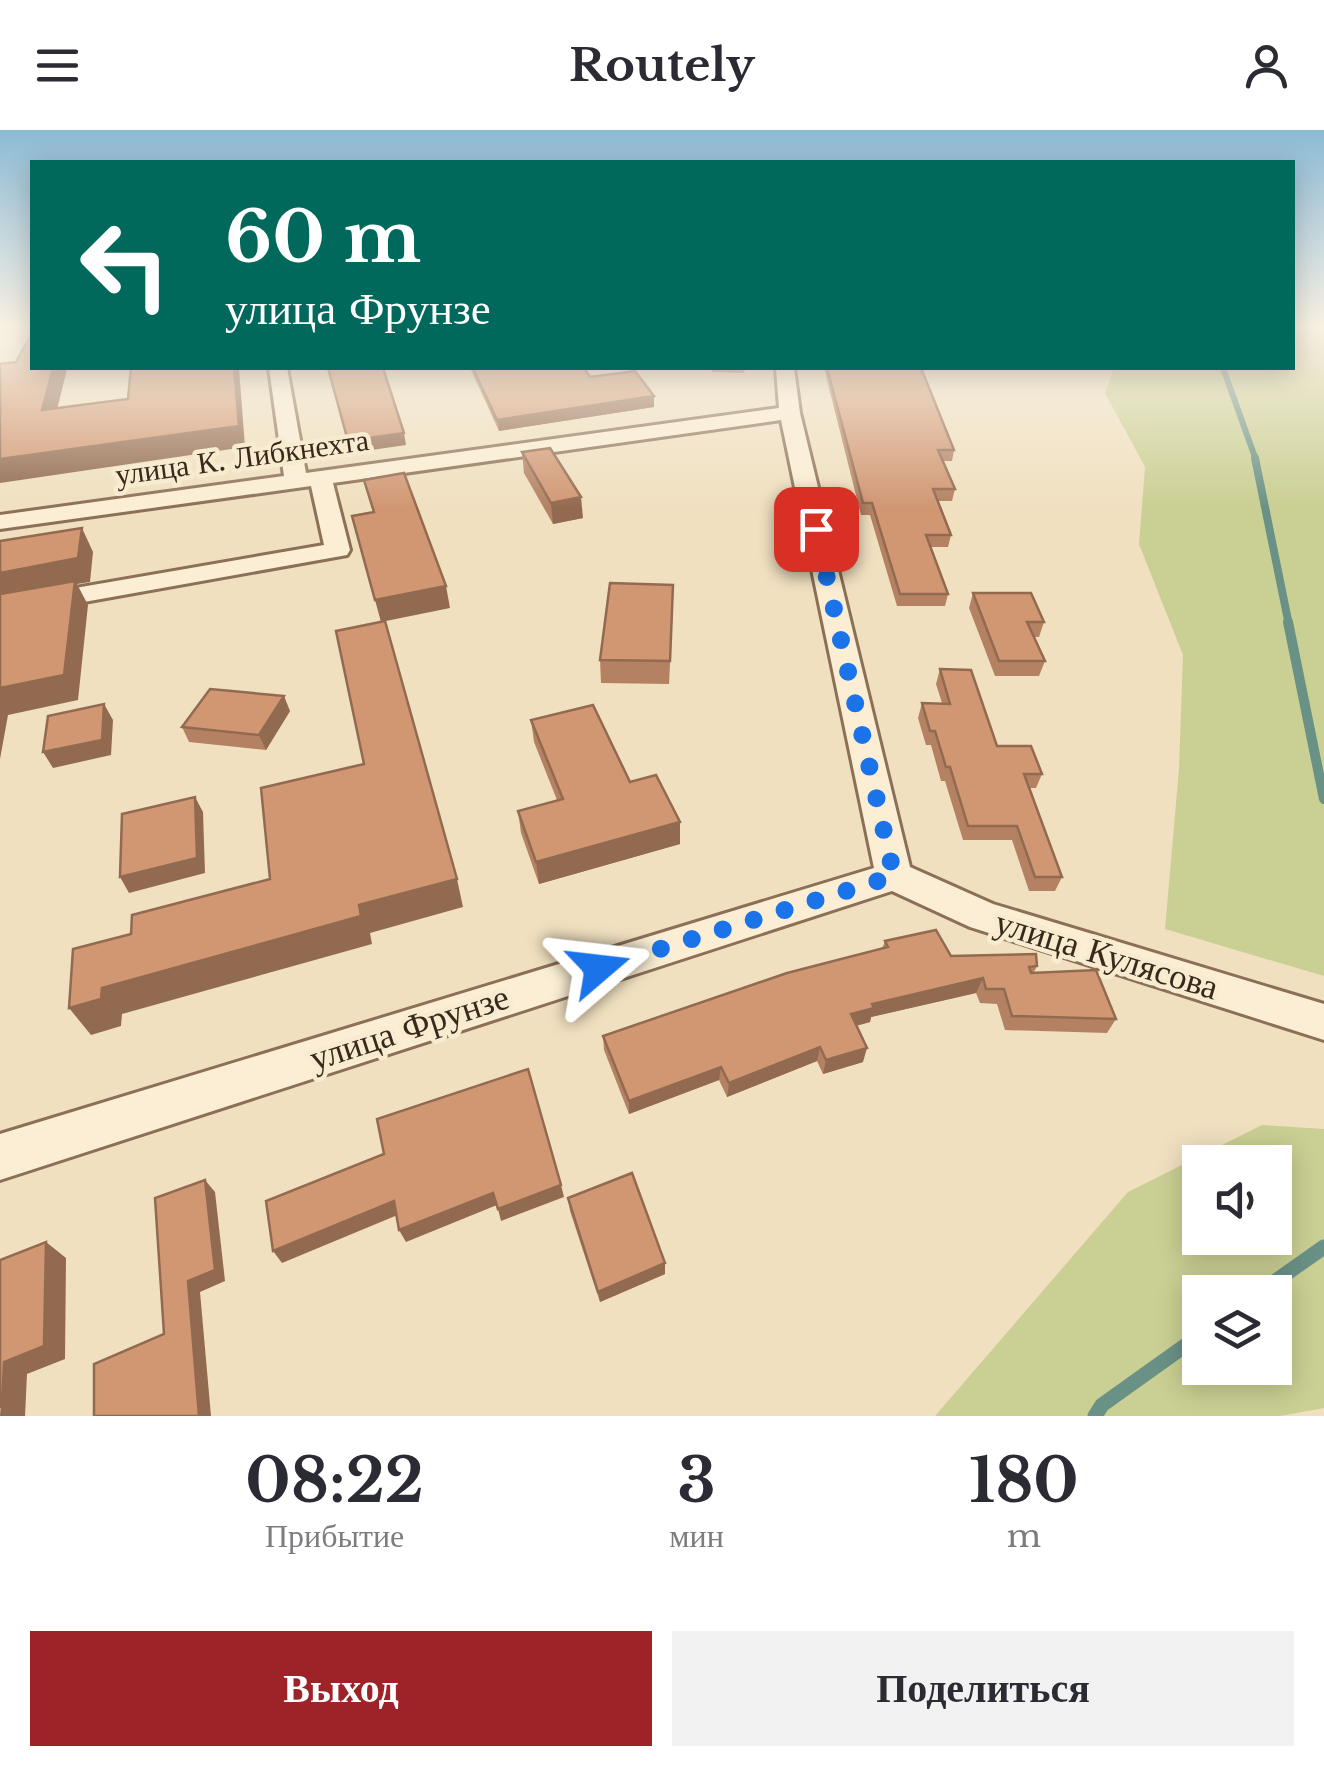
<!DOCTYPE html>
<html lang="ru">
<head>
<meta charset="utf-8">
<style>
  :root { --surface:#fff; --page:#f2f2f3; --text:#2b2b33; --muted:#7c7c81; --accent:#9d2328 }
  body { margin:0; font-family:"Libre Baskerville",serif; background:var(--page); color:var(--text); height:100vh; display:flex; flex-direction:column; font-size:38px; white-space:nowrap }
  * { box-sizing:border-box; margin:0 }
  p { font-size:32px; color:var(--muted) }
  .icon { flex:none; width:55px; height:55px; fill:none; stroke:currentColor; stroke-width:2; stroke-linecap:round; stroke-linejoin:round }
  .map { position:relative; height:1286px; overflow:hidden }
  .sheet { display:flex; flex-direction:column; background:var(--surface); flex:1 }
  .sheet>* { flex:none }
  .top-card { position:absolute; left:30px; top:30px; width:1265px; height:210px; border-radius:0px; box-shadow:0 5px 25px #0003; background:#00695c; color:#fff; overflow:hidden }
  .fabs { position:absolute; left:1182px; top:1015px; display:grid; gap:20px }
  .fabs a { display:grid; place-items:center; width:110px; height:110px; border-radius:0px; background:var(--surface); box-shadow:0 5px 25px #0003; font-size:50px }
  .pin { position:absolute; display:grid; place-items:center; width:85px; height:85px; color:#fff; margin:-42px; border-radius:20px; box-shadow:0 5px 15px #0006 }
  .me { position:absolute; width:110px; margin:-55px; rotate:73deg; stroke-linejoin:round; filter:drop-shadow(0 0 8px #0008) }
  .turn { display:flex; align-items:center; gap:35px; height:210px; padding:0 30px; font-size:45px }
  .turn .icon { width:130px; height:130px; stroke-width:2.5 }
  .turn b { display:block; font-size:70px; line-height:85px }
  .eta { display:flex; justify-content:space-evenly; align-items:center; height:170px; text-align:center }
  .eta b { font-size:60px; font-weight:800; line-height:70px }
  .cta { display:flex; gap:20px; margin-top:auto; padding:20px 30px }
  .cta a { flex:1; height:115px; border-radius:0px; background:var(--accent); color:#fff; font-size:40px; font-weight:800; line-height:115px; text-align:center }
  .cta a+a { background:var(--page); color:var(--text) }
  header { display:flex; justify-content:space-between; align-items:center; height:130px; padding:0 30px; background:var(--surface); font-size:45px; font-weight:800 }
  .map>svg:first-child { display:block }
</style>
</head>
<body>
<header><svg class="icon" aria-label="menu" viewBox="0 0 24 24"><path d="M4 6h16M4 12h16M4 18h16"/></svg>Routely<svg class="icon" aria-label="person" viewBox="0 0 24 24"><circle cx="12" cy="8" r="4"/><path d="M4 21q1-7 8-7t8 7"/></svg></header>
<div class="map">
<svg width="1324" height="1286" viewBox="0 0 1324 1286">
  <rect width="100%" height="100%" fill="#f0e0c0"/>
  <!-- green -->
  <g fill="#cacf93" fill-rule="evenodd">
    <path d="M1293 198H1324V846L1165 799 1179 639 1183 525 1139 414 1145 337 1105 263 1114 238H1292Z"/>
    <path d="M1262 995 1324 999V1278L1280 1286H935L1128 1062ZM1200 1032H1275V1108H1200ZM1200 1162H1275V1238H1200Z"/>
  </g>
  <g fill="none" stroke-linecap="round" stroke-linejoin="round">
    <!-- stream-far3 -->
    <path stroke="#6a9186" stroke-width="6" d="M1223 238 1256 330"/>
    <!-- stream-far2 -->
    <path stroke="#6a9186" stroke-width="8" d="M1255 328 1289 495"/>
    <!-- stream-far1 -->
    <path stroke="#6a9186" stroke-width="10" d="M1288 492 1324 669"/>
    <!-- stream -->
    <g stroke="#6a9186" stroke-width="15">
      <path d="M1260 1162 1324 1117"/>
      <path d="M1095 1286 1102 1275 1200 1205"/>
    </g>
    <!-- minor casing -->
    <g stroke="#8b7057" stroke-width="6">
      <path id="minor" d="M269 238H287L306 343 779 278 776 238H794L800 283 910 737 993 774 1324 874V910L970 797 892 761 0 1050V1004L874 738 781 290 333 353 350 420 347 425 0 487V471L324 415 311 356 0 399V385L284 346Z"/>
    </g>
    <!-- minor -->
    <use href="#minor" fill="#fbeed4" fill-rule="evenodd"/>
  </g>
  <!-- wall -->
  <g fill="#b48263">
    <path d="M470 238H584L590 247 654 277 499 301Z"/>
    <path d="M712 238H745L744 243 712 242Z"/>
    <path d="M824 238H921L954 320 952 331H943L955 359 952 371H938L951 405 948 417H931L948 464 945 476H897L870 385H861Z"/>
    <path d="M522 322 583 388 553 394 524 343Z"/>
    <path d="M973 463 1044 492 1039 507H1034L1045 531 1039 546H995L969 478Z"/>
    <path d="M673 477 669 554 601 553 600 530Z"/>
    <path d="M940 539 997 616 1042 644 1036 658H1030L1062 747 1055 761H1029L1012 710H963L945 651H941L931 615H926L918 588 922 573H942L936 554Z"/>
    <path d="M290 581 266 620 189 612 182 597Z"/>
    <path d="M531 590 630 652 680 692V714L539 754 521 703 518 681 557 670 534 612Z"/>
    <path d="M885 811 951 826 1037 836 1034 842 1116 889 1107 903 1005 900 997 874 980 873 976 863 871 887 870 892 856 896 863 932 823 944 817 931 727 967 719 950 629 984 604 920 603 906 882 819Z"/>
    <path d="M568 1068 665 1144 600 1172 570 1081Z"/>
  </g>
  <!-- shaded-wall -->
  <g fill="#926a50">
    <path d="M53 238H84L67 239 52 300 42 280Z"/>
    <path d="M234 238H239L245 317 0 353V329Z"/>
    <path d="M654 266V277L499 301 497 290Z"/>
    <path d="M404 303 406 315 351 323 348 311Z"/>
    <path d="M581 367 583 388 553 394 551 373Z"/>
    <path d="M82 398 93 422 90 452 77 454 88 475 78 570 8 585 0 629V443Z"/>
    <path d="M446 456 450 478 381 492 375 470Z"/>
    <path d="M284 566 290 581 266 620 259 605Z"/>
    <path d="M104 574 113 590 111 625 53 638 43 622Z"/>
    <path d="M195 667 203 682 205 743 129 763 120 747Z"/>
    <path d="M680 692V714L539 754 536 732Z"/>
    <path d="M457 749 463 777 370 803 372 814 122 884 121 896 91 905 69 878 102 858 359 775Z"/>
    <path d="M983 848 976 863 871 887 870 892 847 898 851 884 872 874Z"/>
    <path d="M820 917 817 931 727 967 729 953Z"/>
    <path d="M867 918 863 932 823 944 826 930Z"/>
    <path d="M721 937 719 950 629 984V971Z"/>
    <path d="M205 1050 215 1062 225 1151 200 1162 211 1286H199L188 1151Z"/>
    <path d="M561 1055 564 1067 501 1091 498 1079Z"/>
    <path d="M493 1063 497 1075 406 1112 399 1100Z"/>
    <path d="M394 1071 400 1084 282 1133 273 1121Z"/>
    <path d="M46 1112 66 1128 65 1229 27 1244 25 1286H0L4 1232Z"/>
    <path d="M665 1133V1144L600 1172 598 1162Z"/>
  </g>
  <!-- building -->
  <g fill="#d19773" stroke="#926a50" stroke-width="2.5">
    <path d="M32 203V238H53L42 280 128 269 131 238H234L239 296 0 329V234L16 232Z"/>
    <path d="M328 238H383L404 303 348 311Z"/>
    <path d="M473 238H584L590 247 635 241 654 266 497 290Z"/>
    <path d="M827 238H921L954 320H938L955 359H933L951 405H926L948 464H900L872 373H863Z"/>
    <path d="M550 318 581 367 551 373 522 322Z"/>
    <path d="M404 343 446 456 375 470 352 386 374 382 364 350Z"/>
    <path d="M82 398 78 428 0 443V411Z"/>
    <path d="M75 451 64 545 0 558V464Z"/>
    <path d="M610 453 673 455 670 531 600 530Z"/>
    <path d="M973 463H1031L1044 492H1027L1045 531H999Z"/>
    <path d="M385 491 457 749 359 775 361 786 102 858 101 869 69 878 73 819 131 804 132 785 270 749 261 658 364 634 336 501Z"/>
    <path d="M940 539 971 540 997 616H1031L1042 644H1024L1062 747H1035L1017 696H968L950 637H946L935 601H930L922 573 950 574Z"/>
    <path d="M210 559 284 566 259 605 182 597Z"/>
    <path d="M104 574 102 610 43 622 48 586Z"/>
    <path d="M593 575 630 652 656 645 680 692 536 732 518 681 563 669 531 590Z"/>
    <path d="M195 667 197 728 120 747 122 684Z"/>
    <path d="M936 800 951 826 1036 824 1037 836 1029 837 1031 843 1096 840 1116 889 1012 886 1004 859H986L983 848 872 874 874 878 851 884 867 918 826 930 820 917 729 953 721 937 629 971 603 906 787 843 888 817 885 811Z"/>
    <path d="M528 939 561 1055 498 1079 493 1063 399 1100 394 1071 273 1121 266 1071 384 1024 377 989Z"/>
    <path d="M632 1043 665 1133 598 1162 568 1068Z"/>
    <path d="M205 1050 215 1140 188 1151 199 1286H94V1234L164 1204 155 1068Z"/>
    <path d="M46 1112 44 1216 4 1232 2 1276 0 1277V1130Z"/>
  </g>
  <!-- sky -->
  <linearGradient id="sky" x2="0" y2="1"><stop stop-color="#8cbad5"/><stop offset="0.52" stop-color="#f8f1e3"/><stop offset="1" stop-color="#f8f1e3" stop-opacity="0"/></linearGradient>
  <rect width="1324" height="378" fill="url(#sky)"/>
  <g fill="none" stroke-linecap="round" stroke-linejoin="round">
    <!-- route -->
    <path stroke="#1a73e8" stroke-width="18" stroke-dasharray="0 32.4" d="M599 838 894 746 816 399"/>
  </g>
  <g text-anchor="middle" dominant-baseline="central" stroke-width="9" stroke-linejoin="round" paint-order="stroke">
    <!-- far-street labels -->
    <g font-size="30" fill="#39291c" stroke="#f7ebd0">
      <text transform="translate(242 327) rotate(-8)">улица К. Либкнехта</text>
    </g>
    <!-- street labels -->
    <g font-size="35" fill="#39291c" stroke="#f7ebd0">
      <text transform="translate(1107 824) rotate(17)">улица Кулясова</text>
      <text transform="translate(409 897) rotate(-18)">улица Фрунзе</text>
    </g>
  </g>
</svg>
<div class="fabs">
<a><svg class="icon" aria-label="sound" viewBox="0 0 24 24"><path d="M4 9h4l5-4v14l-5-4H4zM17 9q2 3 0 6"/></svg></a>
<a><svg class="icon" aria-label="layers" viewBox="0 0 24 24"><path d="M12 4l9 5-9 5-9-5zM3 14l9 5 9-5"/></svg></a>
</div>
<div class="pin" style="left:816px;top:399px;background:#d93025"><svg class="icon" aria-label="arrive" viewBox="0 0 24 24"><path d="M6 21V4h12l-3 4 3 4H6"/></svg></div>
<svg class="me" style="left:599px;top:838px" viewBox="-20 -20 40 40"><path d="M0-17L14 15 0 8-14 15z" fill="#1a73e8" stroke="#fff" stroke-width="4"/></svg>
<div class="top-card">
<div class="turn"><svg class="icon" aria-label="left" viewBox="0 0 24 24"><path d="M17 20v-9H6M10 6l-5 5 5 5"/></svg><div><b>60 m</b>улица Фрунзе</div></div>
</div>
</div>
<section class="sheet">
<div class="eta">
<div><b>08:22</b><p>Прибытие</p></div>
<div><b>3</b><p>мин</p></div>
<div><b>180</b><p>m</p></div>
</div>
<div class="cta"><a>Выход</a><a>Поделиться</a></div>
</section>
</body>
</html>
